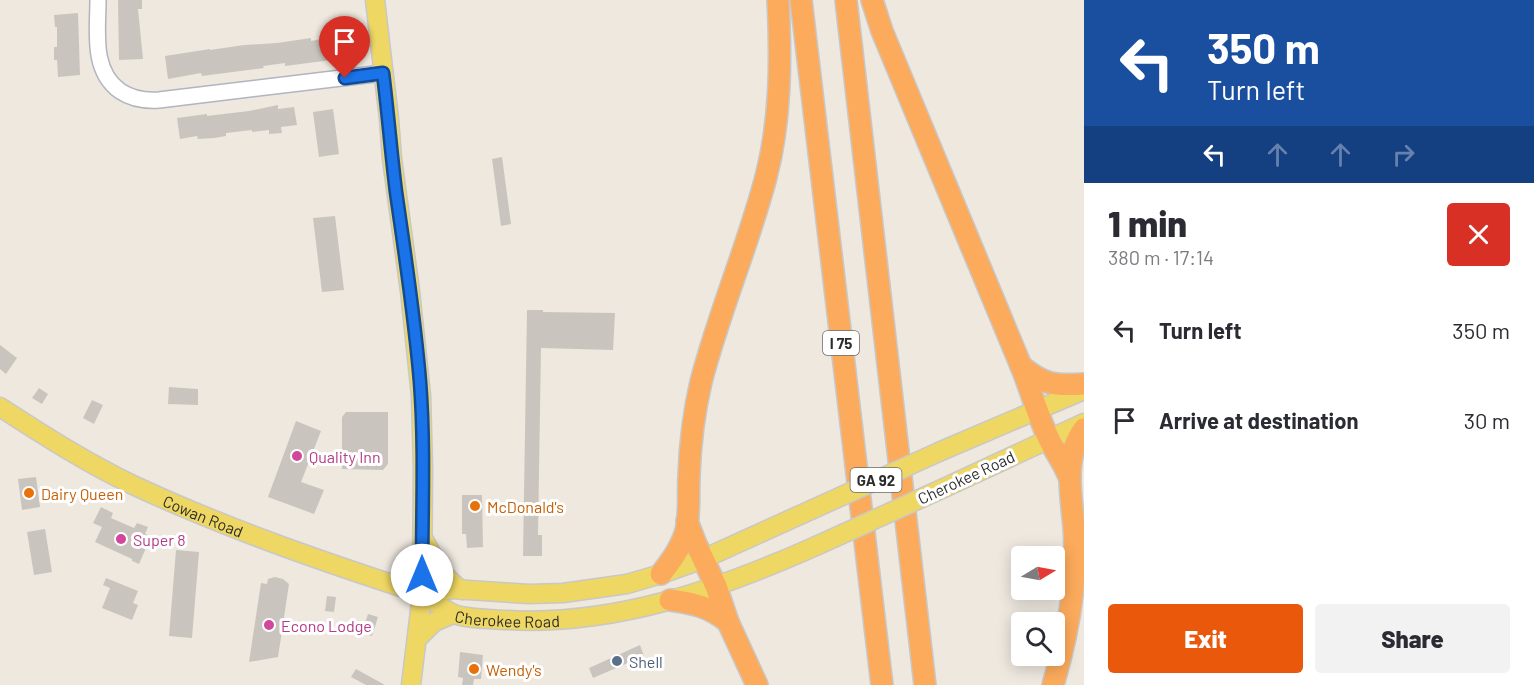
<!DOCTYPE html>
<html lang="en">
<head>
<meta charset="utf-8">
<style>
  :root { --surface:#fff; --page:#f2f2f3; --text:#2b2b33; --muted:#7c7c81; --accent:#ea580c }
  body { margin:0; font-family:Barlow,sans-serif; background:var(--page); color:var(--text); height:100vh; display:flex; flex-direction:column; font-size:22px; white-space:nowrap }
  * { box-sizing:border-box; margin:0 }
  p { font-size:20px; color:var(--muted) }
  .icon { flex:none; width:33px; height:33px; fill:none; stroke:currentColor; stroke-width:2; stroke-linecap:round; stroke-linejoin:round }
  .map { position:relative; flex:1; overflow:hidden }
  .drawer { display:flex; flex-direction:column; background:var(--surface); width:450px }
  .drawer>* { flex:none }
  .banner { background:#1a4fa0; color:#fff; overflow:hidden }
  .needle { width:39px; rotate:80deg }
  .tools { position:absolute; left:1011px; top:546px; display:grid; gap:12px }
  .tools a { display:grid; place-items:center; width:54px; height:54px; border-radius:6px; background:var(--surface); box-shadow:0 3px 15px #0003; font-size:30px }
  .pin { position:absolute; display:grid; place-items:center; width:51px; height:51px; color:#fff; margin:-62px -26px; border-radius:50% 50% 50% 0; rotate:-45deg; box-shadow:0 0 6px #0007 }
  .pin .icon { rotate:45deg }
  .me { position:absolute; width:66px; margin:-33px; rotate:0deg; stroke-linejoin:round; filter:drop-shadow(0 0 4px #0008) }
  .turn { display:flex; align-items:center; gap:21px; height:126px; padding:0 24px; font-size:27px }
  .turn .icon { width:78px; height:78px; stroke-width:2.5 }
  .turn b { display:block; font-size:42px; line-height:51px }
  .lanes { display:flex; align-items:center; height:57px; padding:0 24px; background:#0003; justify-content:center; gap:30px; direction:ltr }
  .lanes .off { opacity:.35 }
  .round { display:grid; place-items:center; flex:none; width:63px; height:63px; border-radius:6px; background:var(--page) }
  .headline { display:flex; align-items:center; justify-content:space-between; height:102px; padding:0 24px }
  h1 { font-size:36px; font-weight:800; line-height:45px }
  .primary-button { display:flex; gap:12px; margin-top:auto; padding:12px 24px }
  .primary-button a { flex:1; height:69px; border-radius:6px; background:var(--accent); color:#fff; font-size:24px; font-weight:800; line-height:69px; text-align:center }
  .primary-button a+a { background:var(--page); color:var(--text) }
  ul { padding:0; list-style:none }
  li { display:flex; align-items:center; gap:18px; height:90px; padding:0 24px }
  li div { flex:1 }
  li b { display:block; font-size:22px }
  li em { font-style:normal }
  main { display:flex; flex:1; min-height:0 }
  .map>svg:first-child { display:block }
</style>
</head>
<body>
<main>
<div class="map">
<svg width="1084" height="685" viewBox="0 0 1084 685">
  <rect width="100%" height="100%" fill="#eee8df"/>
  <!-- building -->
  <g fill="#c9c5be">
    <path d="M118 0H142V9H138L143 59 119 60Z"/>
    <path d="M78 13 80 75 58 77 57 60H54V47H57V27H55L54 15Z"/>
    <path d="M344 30 347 58 285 66V63L263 66 264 68 202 76 201 73 168 79 165 56 210 49V50L244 45 277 43 311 38V41L332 37V32Z"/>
    <path d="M278 105V109L294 107 297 125 281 127 282 133 269 134V130L252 132V130L226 133V136L214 138 198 139 197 136 180 139 177 118 207 114V116L249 111Z"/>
    <path d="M333 109 339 154 319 157 313 112Z"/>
    <path d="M502 157 511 224 501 226 492 159Z"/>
    <path d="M335 216 344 290 322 292 313 218Z"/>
    <path d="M527 310H543V312L615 313 613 350 541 348 538 535H542V556H523Z"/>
    <path d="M0 345 17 358 6 374 0 369Z"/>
    <path d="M169 387 198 389V405L168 404Z"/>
    <path d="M39 388 48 394 42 404 32 398Z"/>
    <path d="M92 400 103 405 94 424 83 418Z"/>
    <path d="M346 412H388V464L383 470 342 469V417Z"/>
    <path d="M296 421 321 431 301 482 324 490 314 514 268 497Z"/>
    <path d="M36 477 40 507 22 510 18 479Z"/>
    <path d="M462 495H482L483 547 467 548 466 534H462Z"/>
    <path d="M101 507 113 513 111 518 134 528 137 523 148 527 145 534 148 535 143 547 146 548 139 564 132 561V559L95 542 102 527 93 523Z"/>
    <path d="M45 529 52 572 34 575 27 532Z"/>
    <path d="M176 550 199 552 192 638 169 636Z"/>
    <path d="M275 577 283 579 289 584 278 657 249 662 261 583 267 584 268 579Z"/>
    <path d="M106 578 138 591 133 603 138 605 132 620 102 608 110 588 103 585Z"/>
    <path d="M327 596 336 597 334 612 325 611Z"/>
    <path d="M368 614 378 617 372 636 362 633Z"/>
    <path d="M640 645 644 656 593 678 589 668Z"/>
    <path d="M460 652 483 655 481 679H474L473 685H462L463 678 458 677Z"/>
    <path d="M356 669 385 685H366L351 677Z"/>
  </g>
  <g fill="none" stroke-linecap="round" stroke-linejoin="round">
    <!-- minor casing -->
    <g stroke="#b2b4bf" stroke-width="18">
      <path id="minor" d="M98 0C98 31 91 70 120 91 132 99 145 101 159 100L383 73"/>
    </g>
    <!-- major casing -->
    <g stroke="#c8c8c8" stroke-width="21">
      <g id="major">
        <path d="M375 0 389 119 392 159 410 291 421 396 423 468 422 594 411 685"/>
        <path id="s1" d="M0 407C43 435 87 463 133 485 221 526 312 558 404 588 410 590 416 591 421 594 432 599 441 608 452 613 463 619 492 619 506 620 614 626 717 590 816 546"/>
        <path d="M941 451 1084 390"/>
        <path d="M946 487 1084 423"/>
        <path d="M424 540C434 558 443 579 462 590"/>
        <path d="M422 594 453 589 529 594 563 593 627 584 661 574 703 559 811 510"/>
        <path d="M417 639 434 622 453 614"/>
      </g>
    </g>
    <!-- highway casing -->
    <g stroke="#c8c8c8" stroke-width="24">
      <g id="highway">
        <path d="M801 0 882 685"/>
        <path d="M846 0 925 685"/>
        <path d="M872 0 882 31 1021 366C1031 390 1037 414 1048 437 1055 452 1064 463 1070 479"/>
        <path d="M1021 366C1044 385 1055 386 1084 384"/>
        <path d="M687 521 696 544 716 586 728 622 757 685"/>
        <path d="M661 574C671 561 681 548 686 531 690 514 688 494 689 476 690 445 694 412 701 382 719 312 748 246 766 177 781 119 781 59 778 0"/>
        <path d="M670 600C693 603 710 607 728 622"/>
        <path d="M1053 685C1064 647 1073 608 1074 568 1075 554 1075 540 1074 527 1071 494 1063 457 1084 429"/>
      </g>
    </g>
    <!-- minor -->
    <use href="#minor" stroke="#fff" stroke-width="15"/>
    <!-- major -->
    <use href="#major" stroke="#efd763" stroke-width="18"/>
    <!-- highway -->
    <use href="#highway" stroke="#fcab5c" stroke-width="21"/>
    <!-- major-bridge casing -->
    <g stroke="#c8c8c8" stroke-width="21" stroke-linecap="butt">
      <g id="major-bridge">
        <path d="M811 510 941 451"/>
        <path d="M816 546 946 487"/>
      </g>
    </g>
    <!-- major-bridge -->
    <use href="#major-bridge" stroke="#efd763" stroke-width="18"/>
  </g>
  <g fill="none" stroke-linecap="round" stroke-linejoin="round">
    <!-- route casing -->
    <g stroke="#114b97" stroke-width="15">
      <path id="route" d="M345 78 383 73C388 113 391 152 396 192 405 255 415 319 420 382 425 446 422 511 422 575"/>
    </g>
    <!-- route -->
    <use href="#route" stroke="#1a73e8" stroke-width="10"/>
  </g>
  <!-- markers -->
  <g fill="#d1479c" stroke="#fff" stroke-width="2">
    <circle cx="297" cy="456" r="6"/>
    <circle cx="121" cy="539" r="6"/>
    <circle cx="269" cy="625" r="6"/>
  </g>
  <g fill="#e8710a" stroke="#fff" stroke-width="2">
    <circle cx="29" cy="493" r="6"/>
    <circle cx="475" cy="506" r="6"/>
    <circle cx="474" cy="669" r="6"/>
  </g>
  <circle fill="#5c6f8a" stroke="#fff" stroke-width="2" cx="617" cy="661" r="6"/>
  <g text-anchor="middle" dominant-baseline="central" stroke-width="6" stroke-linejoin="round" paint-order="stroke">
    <!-- shield labels -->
    <g fill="#fff" stroke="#6b6b6b" stroke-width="1.5">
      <rect x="823" y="331" width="36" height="24" rx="4.5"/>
      <rect x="850.5" y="468" width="51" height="24" rx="4.5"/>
    </g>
    <g font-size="15" font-weight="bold" fill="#2c2c2c">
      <text x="841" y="343">I 75</text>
      <text x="876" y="480">GA 92</text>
    </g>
    <!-- hotel labels -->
    <g font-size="16" fill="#b23c85" stroke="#fff" text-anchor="start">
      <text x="309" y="456">Quality Inn</text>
      <text x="133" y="539">Super 8</text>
      <text x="281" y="625">Econo Lodge</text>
    </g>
    <!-- street labels -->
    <g font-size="16" fill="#2c2c2c" stroke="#fff">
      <text transform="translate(966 477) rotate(-25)">Cherokee Road</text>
      <text stroke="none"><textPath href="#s1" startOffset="231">Cowan Road</textPath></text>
      <text stroke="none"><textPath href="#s1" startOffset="555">Cherokee Road</textPath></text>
    </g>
    <!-- food labels -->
    <g font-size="16" fill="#c56008" stroke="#fff" text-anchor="start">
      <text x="41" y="493">Dairy Queen</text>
      <text x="487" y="506">McDonald's</text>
      <text x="486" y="669">Wendy's</text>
    </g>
    <!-- service labels -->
    <g font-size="16" fill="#4e5e75" stroke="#fff" text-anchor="start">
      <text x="629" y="661">Shell</text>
    </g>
  </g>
</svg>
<div class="tools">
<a><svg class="needle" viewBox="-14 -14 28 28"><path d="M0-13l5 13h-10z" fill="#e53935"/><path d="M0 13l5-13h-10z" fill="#7c7c81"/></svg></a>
<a><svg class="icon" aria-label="search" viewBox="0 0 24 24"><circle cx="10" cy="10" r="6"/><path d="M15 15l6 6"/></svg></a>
</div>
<div class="pin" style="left:345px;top:78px;background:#d93025"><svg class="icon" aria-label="arrive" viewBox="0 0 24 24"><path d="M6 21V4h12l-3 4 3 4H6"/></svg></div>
<svg class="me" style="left:422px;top:575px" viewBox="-20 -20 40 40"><circle r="19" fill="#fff"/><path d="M0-13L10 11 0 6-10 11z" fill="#1a73e8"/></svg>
</div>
<section class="drawer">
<div class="banner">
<div class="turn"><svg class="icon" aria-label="left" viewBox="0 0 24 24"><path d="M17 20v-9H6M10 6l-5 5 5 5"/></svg><div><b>350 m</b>Turn left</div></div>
<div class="lanes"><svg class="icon" aria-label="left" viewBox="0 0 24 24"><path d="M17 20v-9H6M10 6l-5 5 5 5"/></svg><svg class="icon off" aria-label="ahead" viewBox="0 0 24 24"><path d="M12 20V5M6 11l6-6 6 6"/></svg><svg class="icon off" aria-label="ahead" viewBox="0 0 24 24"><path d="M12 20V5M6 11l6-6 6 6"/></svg><svg class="icon off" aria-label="right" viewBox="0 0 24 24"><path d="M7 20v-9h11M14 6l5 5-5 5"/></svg></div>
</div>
<div class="headline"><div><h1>1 min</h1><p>380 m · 17:14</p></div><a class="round" style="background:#d93025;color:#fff"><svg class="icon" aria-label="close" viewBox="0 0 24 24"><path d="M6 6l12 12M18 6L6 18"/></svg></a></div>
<ul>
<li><svg class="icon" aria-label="left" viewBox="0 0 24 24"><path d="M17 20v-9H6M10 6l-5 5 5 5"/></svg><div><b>Turn left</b></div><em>350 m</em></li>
<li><svg class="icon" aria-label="arrive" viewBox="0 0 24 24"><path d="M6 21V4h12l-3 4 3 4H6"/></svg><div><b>Arrive at destination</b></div><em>30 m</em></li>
</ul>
<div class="primary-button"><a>Exit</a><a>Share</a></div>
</section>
</main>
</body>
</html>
